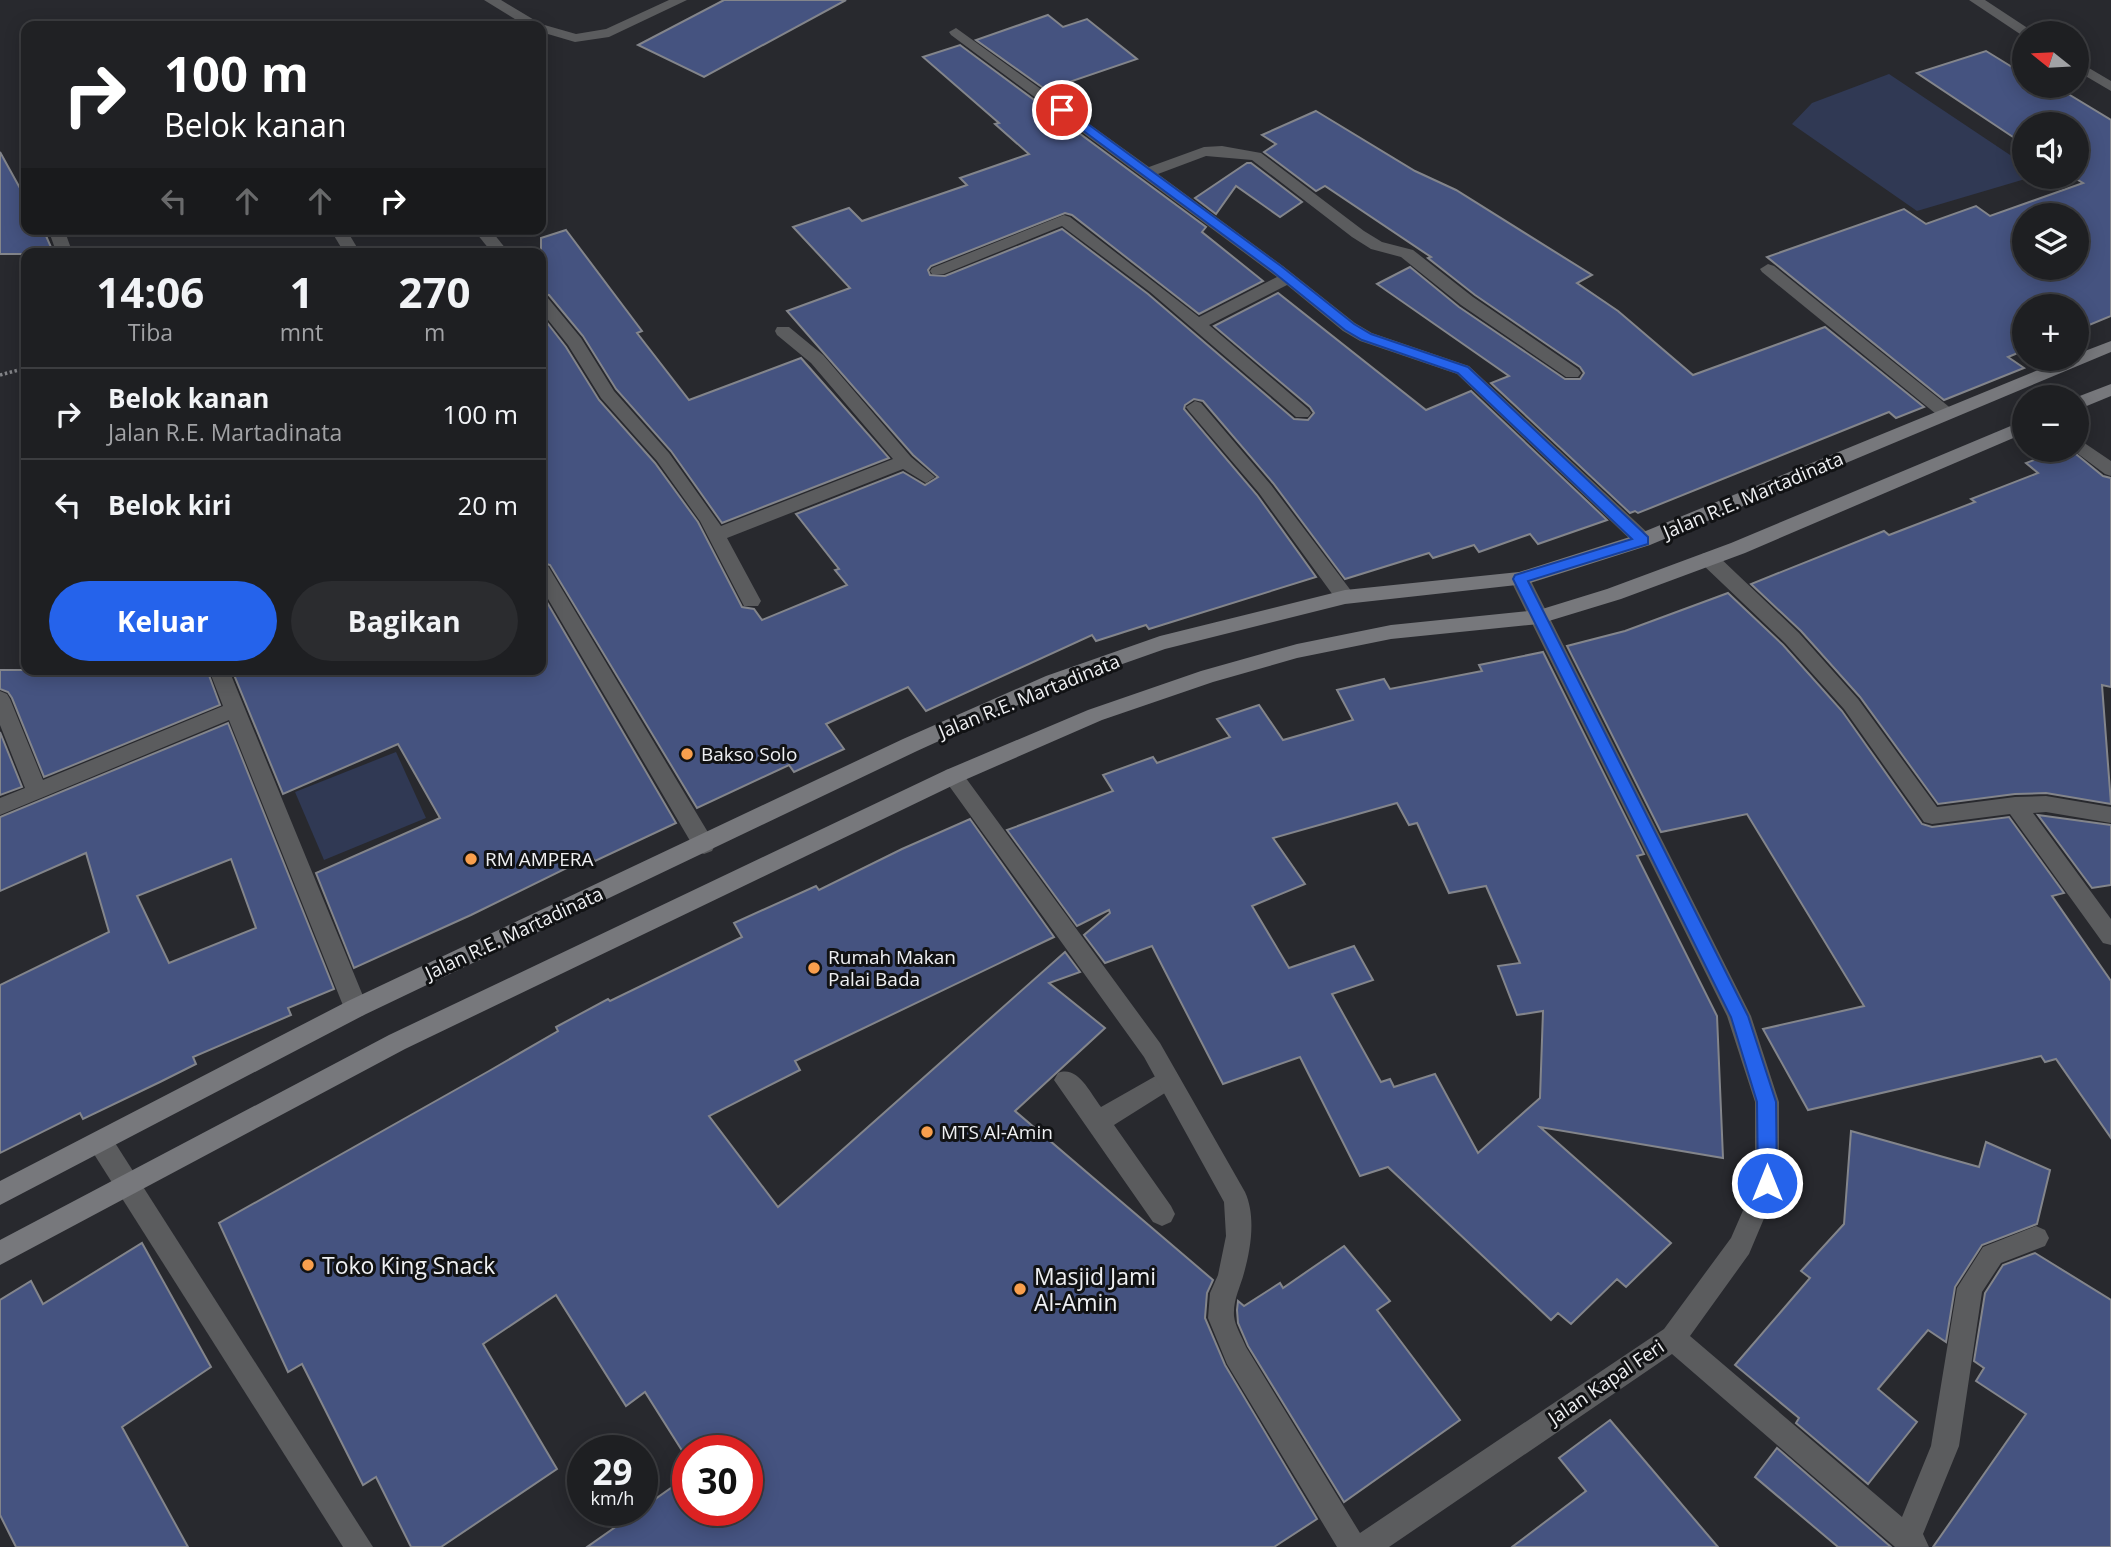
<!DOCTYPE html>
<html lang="id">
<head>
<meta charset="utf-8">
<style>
  :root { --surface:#1e1f22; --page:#2b2c2f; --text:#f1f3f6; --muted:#a1a2a5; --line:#3c3d40; --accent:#2563eb }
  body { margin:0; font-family:"Open Sans",sans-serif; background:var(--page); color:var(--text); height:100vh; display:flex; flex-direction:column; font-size:26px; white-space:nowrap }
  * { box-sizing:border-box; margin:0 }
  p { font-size:23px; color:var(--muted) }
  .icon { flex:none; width:38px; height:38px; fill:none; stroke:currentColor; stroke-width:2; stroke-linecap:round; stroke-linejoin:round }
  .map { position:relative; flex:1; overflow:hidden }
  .details { position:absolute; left:21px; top:248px; width:525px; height:427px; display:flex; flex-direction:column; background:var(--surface); border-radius:14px; box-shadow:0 4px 18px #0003,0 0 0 2px var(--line) }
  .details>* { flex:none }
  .hud { position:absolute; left:21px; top:21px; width:525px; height:214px; border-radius:14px; box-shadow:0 4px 18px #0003,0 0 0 2px var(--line); background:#202124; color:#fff; overflow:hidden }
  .needle { width:46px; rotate:288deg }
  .controls { position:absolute; left:2012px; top:21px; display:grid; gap:14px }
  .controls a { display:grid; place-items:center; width:77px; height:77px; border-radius:50%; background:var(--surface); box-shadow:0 4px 18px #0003,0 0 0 2px var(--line); font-size:35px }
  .speed { position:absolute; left:567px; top:1435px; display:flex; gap:14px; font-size:35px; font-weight:700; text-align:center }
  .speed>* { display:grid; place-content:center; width:91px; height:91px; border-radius:50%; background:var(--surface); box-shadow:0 4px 18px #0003,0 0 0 2px var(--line); line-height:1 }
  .speed small { font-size:18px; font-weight:400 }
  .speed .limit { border:10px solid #d22; background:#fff; color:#111 }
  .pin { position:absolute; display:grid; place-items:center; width:60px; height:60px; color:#fff; margin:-30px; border:4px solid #fff; border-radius:50%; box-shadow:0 2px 7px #0007 }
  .me { position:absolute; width:77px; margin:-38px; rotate:0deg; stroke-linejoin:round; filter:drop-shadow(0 0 5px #0008) }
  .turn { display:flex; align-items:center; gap:24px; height:147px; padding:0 28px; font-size:32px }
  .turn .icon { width:91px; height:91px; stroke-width:2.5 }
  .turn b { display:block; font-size:49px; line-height:60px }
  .lanes { display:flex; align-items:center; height:66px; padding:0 28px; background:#0003; justify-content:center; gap:35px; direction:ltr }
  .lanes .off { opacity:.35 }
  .eta { display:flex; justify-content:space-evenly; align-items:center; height:119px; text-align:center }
  .eta b { font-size:42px; font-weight:700; line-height:49px }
  .cta { display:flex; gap:14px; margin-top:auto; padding:14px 28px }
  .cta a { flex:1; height:80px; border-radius:42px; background:var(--accent); color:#fff; font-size:28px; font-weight:700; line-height:80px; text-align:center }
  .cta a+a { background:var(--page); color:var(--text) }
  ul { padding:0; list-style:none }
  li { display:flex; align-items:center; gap:21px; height:91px; padding:0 28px; border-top:2px solid var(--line) }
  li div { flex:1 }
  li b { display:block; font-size:26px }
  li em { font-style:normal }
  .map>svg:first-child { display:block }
</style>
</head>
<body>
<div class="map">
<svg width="2111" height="1547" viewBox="0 0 2111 1547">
  <rect width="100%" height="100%" fill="#28292e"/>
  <!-- green -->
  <g fill="#303954">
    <path d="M1889 74 2025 165V177H2032L1917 211 1792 124 1812 103Z"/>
    <path d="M396 752 426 818 324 860 295 792Z"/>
  </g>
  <!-- building -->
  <g fill="#455380" stroke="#83858b" stroke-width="2" fill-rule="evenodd">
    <path d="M724 0H846L704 77 638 45Z"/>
    <path d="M1048 15 1063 27 1087 19 1137 59 1046 90 976 40Z"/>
    <path d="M960 45 1206 227 1202 232 1263 281 1199 314 1072 215 1065 213 931 266 928 270 930 275 945 276 1062 229 1148 294 1294 419 1308 420 1314 413 1310 407 1214 326 1278 293 1426 410 1471 391 1607 520 1538 544 1530 534 1479 552 1474 545 1433 558 1429 553 1345 579 1273 483 1203 401 1194 399 1185 405 1184 409 1257 495 1316 577 1149 629 1146 625 1096 641 1092 635 926 711 908 687 826 724 844 749 794 772 789 765 697 808 550 565 541 562V315L566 347 599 400 655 463 698 522 742 607 754 609 762 620 847 585 835 570 839 569 796 514 903 472 925 485 938 477 913 455 787 311 850 288 793 227 849 208 862 221 967 185 960 178 1029 154 995 124 999 123 923 57Z"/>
    <path d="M1986 51 2025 75V86H2041L2050 92 2060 89 2111 120V316L2077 330V306H2025V350L2008 357 2024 368 1944 400 1767 257 1904 209 1926 224 1976 206 1990 216 2083 183 2073 177H2077V124H2025V145L1917 73ZM2025 215H2077V268H2025Z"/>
    <path d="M1316 111 1415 171 1456 190 1592 275 1577 283 1618 311 1693 375 1825 327 1924 407 1896 418 1889 412 1638 513 1635 511 1630 513 1491 383 1509 376 1377 284 1410 267 1459 307 1565 379H1580L1584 373 1580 367 1475 295 1428 258 1431 257 1325 186 1316 191 1264 152 1276 144 1262 135Z"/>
    <path d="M0 152 26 199V229H43L54 254H0Z"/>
    <path d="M1247 163H1251L1302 202 1280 217 1236 186 1216 214 1195 198Z"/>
    <path d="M566 230 642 331 637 333 689 400 801 358 889 458 722 523 671 451 616 389 583 336 549 295 541 294V238Z"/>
    <path d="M2061 450H2071L2103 476 2111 478V687L2102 685 2111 804 2046 793 2015 794 1938 804 1860 697 1801 631 1751 584 1884 531 1889 535 1975 502 1971 499 2038 473 2026 463Z"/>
    <path d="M541 592 676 823 595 861 591 856 471 915 354 968 316 873 440 818 398 744 283 794 232 670H541Z"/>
    <path d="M1728 593 1783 645 1842 711 1922 824 1932 827 2009 817 2064 893 2052 896 2111 981V1138L2056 1059 2045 1062 2041 1056 1808 1110 1763 1029 1864 1006 1747 814 1661 832 1567 646 1625 631Z"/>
    <path d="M1543 652 1644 854 1637 856 1717 1016 1723 1158 1540 1127 1671 1243 1626 1287 1617 1279 1571 1324 1558 1313 1551 1320 1388 1167 1360 1176 1300 1057 1223 1084 1152 946 1105 963 1084 935 1110 913 1109 910 1077 926 1007 830 1113 791 1103 775 1153 757 1157 763 1230 737 1217 719 1259 705 1283 740 1353 720 1337 690 1384 679 1390 689 1482 671 1479 665ZM1397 803 1409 825 1417 823 1449 893 1486 886 1520 963 1498 966 1517 1015 1543 1011 1540 1098 1478 1153 1435 1074 1394 1087 1390 1079 1381 1082 1332 994 1373 980 1354 946 1289 968 1252 906 1305 884 1273 838Z"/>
    <path d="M0 670H207L220 705 44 777 12 698 8 692 0 689Z"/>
    <path d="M228 723 334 989 288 1008 291 1015 193 1057 196 1064 160 1082 83 1119 80 1113 0 1153V985L109 932 86 853 0 891V817ZM231 859 256 928 169 963 137 896Z"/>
    <path d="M0 732 22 787 0 795Z"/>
    <path d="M2038 815 2111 825V885L2092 888Z"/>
    <path d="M970 819 1054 937 795 1061 800 1070 709 1116 778 1207 1065 952 1080 972 1049 983 1105 1028 1015 1111 1213 1280 1207 1293 1205 1318 1225 1365 1317 1519 1274 1547H587L688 1476V1510H747V1451H688V1460L645 1392 626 1406 556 1295 483 1344 557 1469 441 1547H411L376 1477 363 1485 302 1364 288 1372 219 1223 489 1071 558 1031 556 1027 608 999 610 1001 742 937 734 923 816 886 819 890 902 849Z"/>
    <path d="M1851 1131 1979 1167 1986 1142 2050 1170 2037 1224 1982 1245 1955 1287 1946 1342 1928 1330 1878 1389 1917 1422 1868 1484 1796 1423 1799 1418 1735 1365 1810 1278 1801 1271 1844 1224Z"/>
    <path d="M142 1243 211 1367 122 1427 188 1547H16L0 1515V1300L31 1281 43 1304Z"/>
    <path d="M1344 1246 1390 1301 1377 1310 1460 1420 1344 1502 1248 1346 1238 1323 1237 1310 1238 1301 1244 1306 1280 1283 1283 1288Z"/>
    <path d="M2035 1253 2111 1300V1547H1933L2026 1414 1976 1381 1984 1368 1974 1361 1985 1293 2003 1265Z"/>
    <path d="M1610 1420 1718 1547H1512L1586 1491 1559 1458Z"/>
    <path d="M1777 1448 1891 1547H1838L1755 1477Z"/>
  </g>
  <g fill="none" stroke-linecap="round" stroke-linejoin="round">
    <!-- path -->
    <path stroke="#838488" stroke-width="3.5" stroke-dasharray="2.5 2.5" stroke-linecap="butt" d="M0 375 26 368"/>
    <!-- lane -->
    <g fill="#5b5c5e" fill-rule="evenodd">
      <path d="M484 0H501L541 24 576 34 606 29 669 0H687L609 37 575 42 541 32V26H526Z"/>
      <path d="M1969 0H1985L2035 33H2025L2023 36Z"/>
      <path d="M2077 61 2111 81V91L2077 71Z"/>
      <path d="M1168 1069 1176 1072 1180 1079 1176 1086 1114 1125 1171 1206 1175 1214 1171 1222 1162 1226 1153 1222 1054 1080 1058 1073C1078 1065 1090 1093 1101 1107Z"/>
    </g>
    <!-- street -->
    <g fill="#5b5c5e" fill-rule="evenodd">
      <path d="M956 28 1149 167 1204 147 1222 146 1261 153 1364 231 1382 242 1413 250 1473 297 1578 369 1581 373 1578 377H1566L1461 305 1401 257 1371 249 1352 237 1252 160 1206 156 1158 174 1283 266 1355 323 1372 333 1469 366 1650 535 1652 540 1650 545H1636L1457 374 1360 341 1343 331 1287 285 1209 325 1308 409 1311 413 1308 417H1296L1150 292 1062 226 944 274H932L930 271 932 268 1064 215 1070 217 1199 317 1277 277 951 35 949 32Z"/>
      <path d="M48 229H64L73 254H57Z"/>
      <path d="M330 229H346L361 254H345Z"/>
      <path d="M473 229H490L510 254H493Z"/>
      <path d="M1768 264 1774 266 1953 410 1956 414 1953 418H1941L1762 272 1760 269Z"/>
      <path d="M541 296 547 297 581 338 614 391 669 453 721 526 893 459 811 363 777 335 775 331 777 327H789L823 355 911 457 935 477 926 483 903 469 727 538 761 601 758 606H744L700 521 657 461 601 398 568 345 541 311Z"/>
      <path d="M1195 401 1201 403 1271 485 1352 592 1355 597 1352 602H1338L1259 493 1189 411 1186 407Z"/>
      <path d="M2077 438 2111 461V476L2105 474 2073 450H2077Z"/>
      <path d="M1709 552 1716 554 1799 633 1858 699 1937 807 2015 797 2046 796 2111 807V823L2046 812 2033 813 2111 919V945L2103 943 2010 814 1932 824 1924 822 1844 709 1785 643 1702 564 1700 559 1702 554Z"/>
      <path d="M541 564 548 566 712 839 715 845 712 851 704 854 696 851 541 587Z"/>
      <path d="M1520 572 1527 574 1530 579 1751 1016 1779 1102V1183L1749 1254 1690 1336 1902 1517 1931 1446 1957 1288 1983 1247 2036 1226 2045 1230 2049 1238 2045 1246 2001 1263 1982 1292 1959 1446 1923 1534 1929 1547H1895L1672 1354 1389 1547H1337L1227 1364 1208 1318 1210 1293 1218 1275 1226 1236 1224 1202 1144 1057 942 776 946 770 953 768 960 770 1160 1043 1245 1192C1256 1216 1251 1248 1244 1273 1240 1288 1233 1300 1234 1316 1235 1326 1242 1337 1246 1347L1360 1533 1664 1329 1731 1238 1755 1183V1102L1727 1016 1510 579 1513 574Z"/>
      <path d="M209 670H229L368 1008 364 1015 356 1018 348 1015 344 1008 229 720 0 815V798L25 788 0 725V691L7 694 10 699 43 780 223 706Z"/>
      <path d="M101 1132 110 1135 373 1547H343L92 1151 89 1143 92 1135Z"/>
    </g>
    <!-- secondary -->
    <g fill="#77787c" fill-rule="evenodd">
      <path d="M2111 341V352L1650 545 1527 584 1345 604 1165 649 1060 686 917 751 364 1015 0 1205V1181L348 1001 903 739 1046 676 1160 636 1345 590 1519 572 1636 535 2065 359H2077V354Z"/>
      <path d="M2111 384V396L2077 410V397Z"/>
      <path d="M2025 420V433L1745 553 1621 599 1539 624 1391 639 1297 658 1213 682 1102 720 960 782 405 1049 0 1265V1240L389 1035 946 770 1088 710 1201 671 1297 644 1391 625 1539 610 1607 589 1731 543Z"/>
    </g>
  </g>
  <!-- route -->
  <path fill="#2563eb" stroke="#184099" stroke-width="2" d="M1058 108H1066L1281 266 1354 324 1371 334 1468 367 1648 537V544L1528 581 1748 1016 1776 1102 1777 1183 1774 1189 1767 1192 1761 1189 1758 1183 1757 1102 1731 1017 1513 579 1515 575 1632 539 1458 373 1362 340 1345 330 1272 271 1058 112Z"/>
  <!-- markers -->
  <g fill="#f99f4d" stroke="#111214" stroke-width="2.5">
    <circle cx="687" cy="754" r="7"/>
    <circle cx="471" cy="859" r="7"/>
    <circle cx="814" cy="968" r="7"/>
    <circle cx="927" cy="1132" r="7"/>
    <circle cx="308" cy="1265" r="7"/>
    <circle cx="1020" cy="1289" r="7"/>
  </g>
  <g text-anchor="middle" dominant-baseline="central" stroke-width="6" stroke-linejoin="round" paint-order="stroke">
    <!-- street labels -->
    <g font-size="19" fill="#eff0f3" stroke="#111214">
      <text transform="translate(1753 495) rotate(-23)">Jalan R.E. Martadinata</text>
      <text transform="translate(1029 696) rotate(-22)">Jalan R.E. Martadinata</text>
      <text transform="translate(514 933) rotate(-25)">Jalan R.E. Martadinata</text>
      <text transform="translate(1606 1382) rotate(-34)">Jalan Kapal Feri</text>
    </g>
    <!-- poi labels -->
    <g font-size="19" fill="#eff0f3" stroke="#111214" text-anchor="start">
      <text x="701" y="754">Bakso Solo</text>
      <text x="485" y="859">RM AMPERA</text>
      <text x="828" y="957">Rumah Makan<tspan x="828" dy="22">Palai Bada</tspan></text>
      <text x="941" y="1132">MTS Al-Amin</text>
    </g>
    <!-- near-poi labels -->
    <g font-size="23" fill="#eff0f3" stroke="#111214" text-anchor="start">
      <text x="322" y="1265">Toko King Snack</text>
      <text x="1034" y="1276">Masjid Jami<tspan x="1034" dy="26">Al-Amin</tspan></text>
    </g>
  </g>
</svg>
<div class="controls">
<a><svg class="needle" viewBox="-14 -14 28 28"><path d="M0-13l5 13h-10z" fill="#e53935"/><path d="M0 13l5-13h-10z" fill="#a1a2a5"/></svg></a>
<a><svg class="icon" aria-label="sound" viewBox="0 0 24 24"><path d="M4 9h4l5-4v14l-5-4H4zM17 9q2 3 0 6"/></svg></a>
<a><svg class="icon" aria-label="layers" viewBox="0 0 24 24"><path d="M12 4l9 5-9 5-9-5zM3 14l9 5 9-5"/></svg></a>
<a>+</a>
<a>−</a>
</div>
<div class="speed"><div>29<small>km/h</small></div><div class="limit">30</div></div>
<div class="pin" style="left:1062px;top:110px;background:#d93025"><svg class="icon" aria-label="arrive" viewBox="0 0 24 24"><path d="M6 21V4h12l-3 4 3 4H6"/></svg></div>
<svg class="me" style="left:1767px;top:1183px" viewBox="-20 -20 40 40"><circle r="17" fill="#2563eb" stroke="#fff" stroke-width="3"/><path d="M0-11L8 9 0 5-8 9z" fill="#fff"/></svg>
<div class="hud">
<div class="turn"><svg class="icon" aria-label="right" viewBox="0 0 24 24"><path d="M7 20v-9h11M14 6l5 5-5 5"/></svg><div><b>100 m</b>Belok kanan</div></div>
<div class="lanes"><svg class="icon off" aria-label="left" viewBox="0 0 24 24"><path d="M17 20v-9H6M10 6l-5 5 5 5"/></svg><svg class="icon off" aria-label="ahead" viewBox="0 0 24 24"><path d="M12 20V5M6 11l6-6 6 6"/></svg><svg class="icon off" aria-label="ahead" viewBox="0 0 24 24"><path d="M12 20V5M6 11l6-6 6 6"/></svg><svg class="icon" aria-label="right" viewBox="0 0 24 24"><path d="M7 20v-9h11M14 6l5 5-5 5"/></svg></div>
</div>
<section class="details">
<div class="eta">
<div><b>14:06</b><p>Tiba</p></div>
<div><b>1</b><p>mnt</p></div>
<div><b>270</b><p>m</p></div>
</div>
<ul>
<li><svg class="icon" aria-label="right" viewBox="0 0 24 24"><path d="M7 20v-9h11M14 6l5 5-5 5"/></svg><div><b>Belok kanan</b><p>Jalan R.E. Martadinata</p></div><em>100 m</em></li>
<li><svg class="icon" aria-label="left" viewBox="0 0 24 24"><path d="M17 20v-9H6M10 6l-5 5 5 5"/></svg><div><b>Belok kiri</b></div><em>20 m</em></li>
</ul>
<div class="cta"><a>Keluar</a><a>Bagikan</a></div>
</section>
</div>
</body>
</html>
